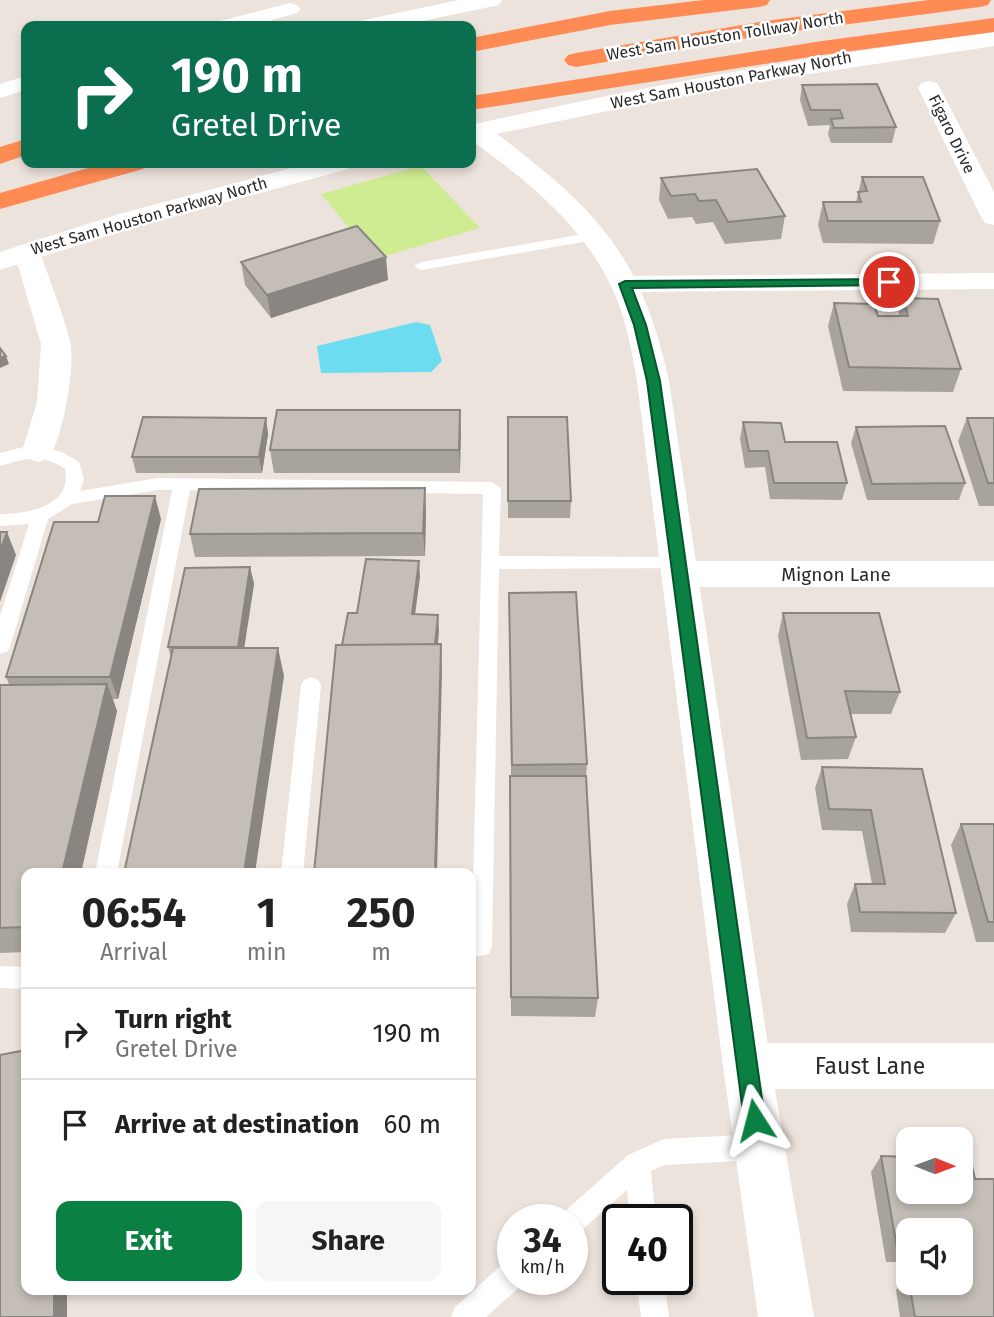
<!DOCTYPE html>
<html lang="en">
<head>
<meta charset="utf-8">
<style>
  :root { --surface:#fff; --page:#f6f6f6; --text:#222; --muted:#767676; --line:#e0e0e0; --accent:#0b8043 }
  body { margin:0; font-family:"Fira Sans",sans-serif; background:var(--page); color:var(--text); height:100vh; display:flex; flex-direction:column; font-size:26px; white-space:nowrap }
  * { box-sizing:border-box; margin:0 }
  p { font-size:23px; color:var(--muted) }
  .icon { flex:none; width:38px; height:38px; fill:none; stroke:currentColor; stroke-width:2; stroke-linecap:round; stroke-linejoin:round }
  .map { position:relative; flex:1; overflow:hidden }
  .details { position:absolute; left:21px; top:868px; width:455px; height:427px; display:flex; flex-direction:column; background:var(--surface); border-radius:14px; box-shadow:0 4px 10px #0003 }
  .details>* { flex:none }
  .top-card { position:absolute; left:21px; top:21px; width:455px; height:147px; border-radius:14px; box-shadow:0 4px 10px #0003; background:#0b6e4f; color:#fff; overflow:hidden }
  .needle { width:46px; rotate:91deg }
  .tools { position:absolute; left:896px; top:1127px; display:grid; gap:14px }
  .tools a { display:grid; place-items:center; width:77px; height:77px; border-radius:14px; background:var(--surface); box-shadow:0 4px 10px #0003; font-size:35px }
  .speed { position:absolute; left:497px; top:1204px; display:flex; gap:14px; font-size:35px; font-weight:700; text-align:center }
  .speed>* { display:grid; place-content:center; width:91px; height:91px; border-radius:50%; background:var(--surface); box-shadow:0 4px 10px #0003; line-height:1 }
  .speed small { font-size:18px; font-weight:400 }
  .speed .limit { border:4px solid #111; border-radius:10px; background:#fff; color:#111 }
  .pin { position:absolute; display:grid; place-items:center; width:60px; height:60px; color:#fff; margin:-30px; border:4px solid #fff; border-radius:50%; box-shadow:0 2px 7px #0007 }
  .me { position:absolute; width:77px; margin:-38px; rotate:351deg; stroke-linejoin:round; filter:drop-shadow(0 0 5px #0008) }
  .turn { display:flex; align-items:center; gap:24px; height:147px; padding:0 35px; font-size:32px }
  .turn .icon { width:91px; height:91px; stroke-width:2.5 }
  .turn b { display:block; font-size:49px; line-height:60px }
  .eta { display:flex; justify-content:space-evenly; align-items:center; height:119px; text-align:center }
  .eta b { font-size:42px; font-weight:700; line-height:49px }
  .button { display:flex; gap:14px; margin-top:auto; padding:14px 35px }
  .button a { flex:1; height:80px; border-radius:14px; background:var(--accent); color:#fff; font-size:28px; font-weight:700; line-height:80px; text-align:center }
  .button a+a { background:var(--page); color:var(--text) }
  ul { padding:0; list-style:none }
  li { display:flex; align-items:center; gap:21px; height:91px; padding:0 35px; border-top:2px solid var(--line) }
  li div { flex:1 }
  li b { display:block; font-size:26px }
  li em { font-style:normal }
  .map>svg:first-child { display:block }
</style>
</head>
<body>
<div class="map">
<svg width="994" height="1317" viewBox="0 0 994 1317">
  <rect width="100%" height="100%" fill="#ece3dc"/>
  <!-- pitch -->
  <path fill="#d0ec92" d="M421 166 480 228 375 259 321 194Z"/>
  <!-- water -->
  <path fill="#6cdcf0" d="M416 322 430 325 442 361 431 372 321 373 317 346Z"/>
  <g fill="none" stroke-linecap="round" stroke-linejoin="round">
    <!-- service -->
    <g fill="#fff" fill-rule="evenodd">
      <path d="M596 232 601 233V239L421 270 414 266 421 262Z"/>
      <path d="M38 446 62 452 79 462 84 479 80 491 158 478 492 482 501 488 499 556 683 557 686 562 683 567 677 568 499 569 492 947 489 954 471 958 483 494 190 490 117 873H95L172 490H158L72 504 48 519 10 647 7 652 0 654V616L29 524 0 526V514C28 514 73 506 65 469 42 453 25 459 0 466V453L19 448Z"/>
      <path d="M311 677 318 680 321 685 303 873H281L301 685 304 680Z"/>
      <path d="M0 966 26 967V989L0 988Z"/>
      <path d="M759 1134 768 1138 772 1147 768 1156 759 1160 665 1165 651 1171 656 1220H630L627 1190 581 1231 572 1235V1220H560L563 1213 628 1155 664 1139Z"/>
      <path d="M513 1261V1279H524L523 1284 486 1317H451L455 1307 503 1264Z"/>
      <path d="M636 1279H664L669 1317H641Z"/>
    </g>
    <!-- minor -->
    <g fill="#fff" fill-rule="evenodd">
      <path d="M290 3 297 5 301 9 297 13 251 26H217L220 21Z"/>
      <path d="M26 76V90L0 98V84Z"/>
      <path d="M929 81 937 83 940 88 994 192V225L985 223 981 217 918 88 921 83Z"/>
      <path d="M27 244 37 246 40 252C50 281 62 311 70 341 76 366 63 437 49 458L38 462 27 458 22 451 37 402 41 344 14 252 17 246Z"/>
      <path d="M994 273V289L625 292 615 290 611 284 615 278 625 276Z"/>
      <path d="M679 561H994V587H679L667 583 662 574 667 565Z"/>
      <path d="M747 1043H994V1089H747L731 1082 724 1066 731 1050Z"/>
    </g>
    <!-- tertiary -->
    <path fill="#fff" fill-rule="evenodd" d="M471 122C492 126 512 146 529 159 613 225 646 277 669 381L771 1066 814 1317H758L723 1066 637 381C632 353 627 324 616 297 588 229 529 182 471 140Z"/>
    <!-- secondary -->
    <g fill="#fff" fill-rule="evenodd">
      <path d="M459 0H502L499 5 398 26H356L359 21Z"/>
      <path d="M994 32V46L731 86 471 139V125C644 86 818 54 994 32Z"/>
      <path d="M310 163H352L348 169 139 226 0 270V252L119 214Z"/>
    </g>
    <!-- motorway -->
    <g fill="#ff8b54" fill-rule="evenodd">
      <path d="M704 0H770L767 5 759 7 610 25 471 52V38L610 11Z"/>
      <path d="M929 0H991L988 5 980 7 765 35 576 67 568 65 564 60 568 55 576 53 765 21Z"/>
      <path d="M994 18V32L822 55 471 110V96L822 41Z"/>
      <path d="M26 139V155L0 164V147Z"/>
      <path d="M106 163H147L143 169 0 209V193Z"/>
    </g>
  </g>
  <!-- wall -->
  <g fill="#a9a39d">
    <path d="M802 85 896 127 892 143H831L828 134 830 125 808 126 800 100Z"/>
    <path d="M862 177 940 221 933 244 823 243 818 225 823 202H856Z"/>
    <path d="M661 178 785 216 781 239 725 244 713 222 696 224 692 217 668 219 659 200Z"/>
    <path d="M241 262 388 280 271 318 245 285Z"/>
    <path d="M903 298 961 369 953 392 843 391 828 326 834 303 878 316H898Z"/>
    <path d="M460 410V473H274L270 450Z"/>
    <path d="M508 417 571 501 570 518H508Z"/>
    <path d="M266 418 268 434 262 473H136L132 457Z"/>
    <path d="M967 418H994V506H979L958 441Z"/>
    <path d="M743 422 785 442 847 483 842 500 770 499 765 467 745 468 740 439Z"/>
    <path d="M856 427 965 483 959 500H867L851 443Z"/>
    <path d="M426 511 425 556 195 557 190 534Z"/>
    <path d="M161 519 118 699H113L117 711 81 873H26V952L0 953V685L9 684 6 677 98 522Z"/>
    <path d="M250 567 254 584 244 648 284 676 171 658 168 647Z"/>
    <path d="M509 593 587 764 586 776 598 998 595 1017 511 1016 510 798 511 776Z"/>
    <path d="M783 613 900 692 891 714H850L856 737 848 759 801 760 778 636Z"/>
    <path d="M822 767 922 769 956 913 945 933 851 932 847 904 855 884H872L862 831 822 830 815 788Z"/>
    <path d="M961 824H994V942H976L951 845Z"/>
    <path d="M881 1156 961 1192 994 1317H900L896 1290 908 1277V1283H961V1230H908V1262H886L871 1172Z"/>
  </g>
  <!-- shaded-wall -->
  <g fill="#898580">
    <path d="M386 257 388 280 271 318 267 295Z"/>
    <path d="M6 356 9 364 0 368V358Z"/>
    <path d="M460 410 461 433 460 473 459 450Z"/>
    <path d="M266 418 268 434 262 473 259 457Z"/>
    <path d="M425 488 426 511 425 556 423 533Z"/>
    <path d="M155 496 161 519 118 699 110 677Z"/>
    <path d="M7 532 16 555 0 602V551Z"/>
    <path d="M419 561 420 577 413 630 412 614Z"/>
    <path d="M250 567 254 584 242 662 238 647Z"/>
    <path d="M438 615 439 631 436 665 435 649Z"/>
    <path d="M441 644 442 673 437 873H435Z"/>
    <path d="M278 648 284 676 255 873H244Z"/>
    <path d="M107 684 117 711 81 873H62Z"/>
    <rect x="54" y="1290" width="13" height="27"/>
  </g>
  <!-- building -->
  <g fill="#c4beb7" stroke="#898580" stroke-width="2">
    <path d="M877 84 896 127 834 128 831 119 843 118 840 110H811L802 85Z"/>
    <path d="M757 169 785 216 728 222 716 200 699 201 695 194 671 196 661 178Z"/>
    <path d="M862 177H923L940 221H828L823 202H861L858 192 867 191Z"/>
    <path d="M357 226 386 257 267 295 241 262Z"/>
    <path d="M903 298 938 299 961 369 849 367 834 303 874 304 878 316H908Z"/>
    <path d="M0 348 6 356 0 358Z"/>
    <path d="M277 410H460L459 450H270Z"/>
    <path d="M143 417 266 418 259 457H132Z"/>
    <path d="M508 417H567L571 501H508Z"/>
    <path d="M967 418H994V483H988Z"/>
    <path d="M743 422 781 423 785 442H837L847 483H774L768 451H749Z"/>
    <path d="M945 426 965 483 872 484 856 427Z"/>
    <path d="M425 488 423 533 190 534 199 489Z"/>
    <path d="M105 496H155L110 677H6L54 522H98Z"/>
    <path d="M0 532H7L0 551Z"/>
    <path d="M366 559 419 561 412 614 438 615 435 645H342L348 613H357Z"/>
    <path d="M250 567 238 647H168L185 568Z"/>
    <path d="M576 592 587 764 512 765 509 593Z"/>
    <path d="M783 613H879L900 692 845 691 856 737 807 738Z"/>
    <path d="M441 644 435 873H314L336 645Z"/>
    <path d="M173 648H278L244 873H124Z"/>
    <path d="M107 684 62 873H26V927L0 928V685Z"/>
    <path d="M822 767 922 769 956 913 860 912 855 884H885L871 810 829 809Z"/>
    <path d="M510 776H586L598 998 511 997Z"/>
    <path d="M961 824H994V922H988Z"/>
    <path d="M26 1050V1290H54V1317H0V1055Z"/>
    <path d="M881 1156 908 1157V1192H961V1157H970L975 1179H994V1317H915L909 1283H961V1230H908V1248H897Z"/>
  </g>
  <!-- route -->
  <path fill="#0b8043" stroke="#07532c" stroke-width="2" d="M889 279 895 282 893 285 632 288 646 325 660 381 765 1120 762 1128 755 1131 747 1128 744 1120 647 381 634 325 619 284 625 281Z"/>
  <g text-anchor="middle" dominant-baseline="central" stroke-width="5" stroke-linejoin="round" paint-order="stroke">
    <!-- far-street labels -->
    <g font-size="16" fill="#2a2a2a" stroke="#fff">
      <text transform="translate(725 36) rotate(-9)">West Sam Houston Tollway North</text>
      <text transform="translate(731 80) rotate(-11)">West Sam Houston Parkway North</text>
      <text transform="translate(952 134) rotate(64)">Figaro Drive</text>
      <text transform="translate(149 216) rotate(-16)">West Sam Houston Parkway North</text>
    </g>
    <!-- street labels -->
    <g font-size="19" fill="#2a2a2a" stroke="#fff">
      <text x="836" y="574">Mignon Lane</text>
    </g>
    <!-- near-street labels -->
    <g font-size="23" fill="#2a2a2a" stroke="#fff">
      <text x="870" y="1066">Faust Lane</text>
    </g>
  </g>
</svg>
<div class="tools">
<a><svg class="needle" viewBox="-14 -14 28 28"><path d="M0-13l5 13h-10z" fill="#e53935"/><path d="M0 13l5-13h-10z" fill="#767676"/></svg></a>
<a><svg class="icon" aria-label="sound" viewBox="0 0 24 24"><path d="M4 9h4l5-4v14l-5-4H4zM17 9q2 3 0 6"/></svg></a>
</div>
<div class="speed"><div>34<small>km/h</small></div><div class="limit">40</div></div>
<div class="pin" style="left:889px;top:282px;background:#d93025"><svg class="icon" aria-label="arrive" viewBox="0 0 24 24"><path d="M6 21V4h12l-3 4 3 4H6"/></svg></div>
<svg class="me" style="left:755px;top:1120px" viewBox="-20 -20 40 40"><path d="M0-17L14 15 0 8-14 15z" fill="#0b8043" stroke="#fff" stroke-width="4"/></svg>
<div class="top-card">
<div class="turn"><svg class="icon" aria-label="right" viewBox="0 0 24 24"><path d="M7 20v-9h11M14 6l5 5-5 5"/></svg><div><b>190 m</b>Gretel Drive</div></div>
</div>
<section class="details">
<div class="eta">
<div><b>06:54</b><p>Arrival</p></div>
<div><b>1</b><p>min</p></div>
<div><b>250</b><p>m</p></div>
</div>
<ul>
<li><svg class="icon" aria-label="right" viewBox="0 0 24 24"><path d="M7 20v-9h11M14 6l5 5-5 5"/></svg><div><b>Turn right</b><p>Gretel Drive</p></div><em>190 m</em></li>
<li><svg class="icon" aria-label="arrive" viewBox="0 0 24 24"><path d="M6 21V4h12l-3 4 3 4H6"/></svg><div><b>Arrive at destination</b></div><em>60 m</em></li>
</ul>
<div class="button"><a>Exit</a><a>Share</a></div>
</section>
</div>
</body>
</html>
